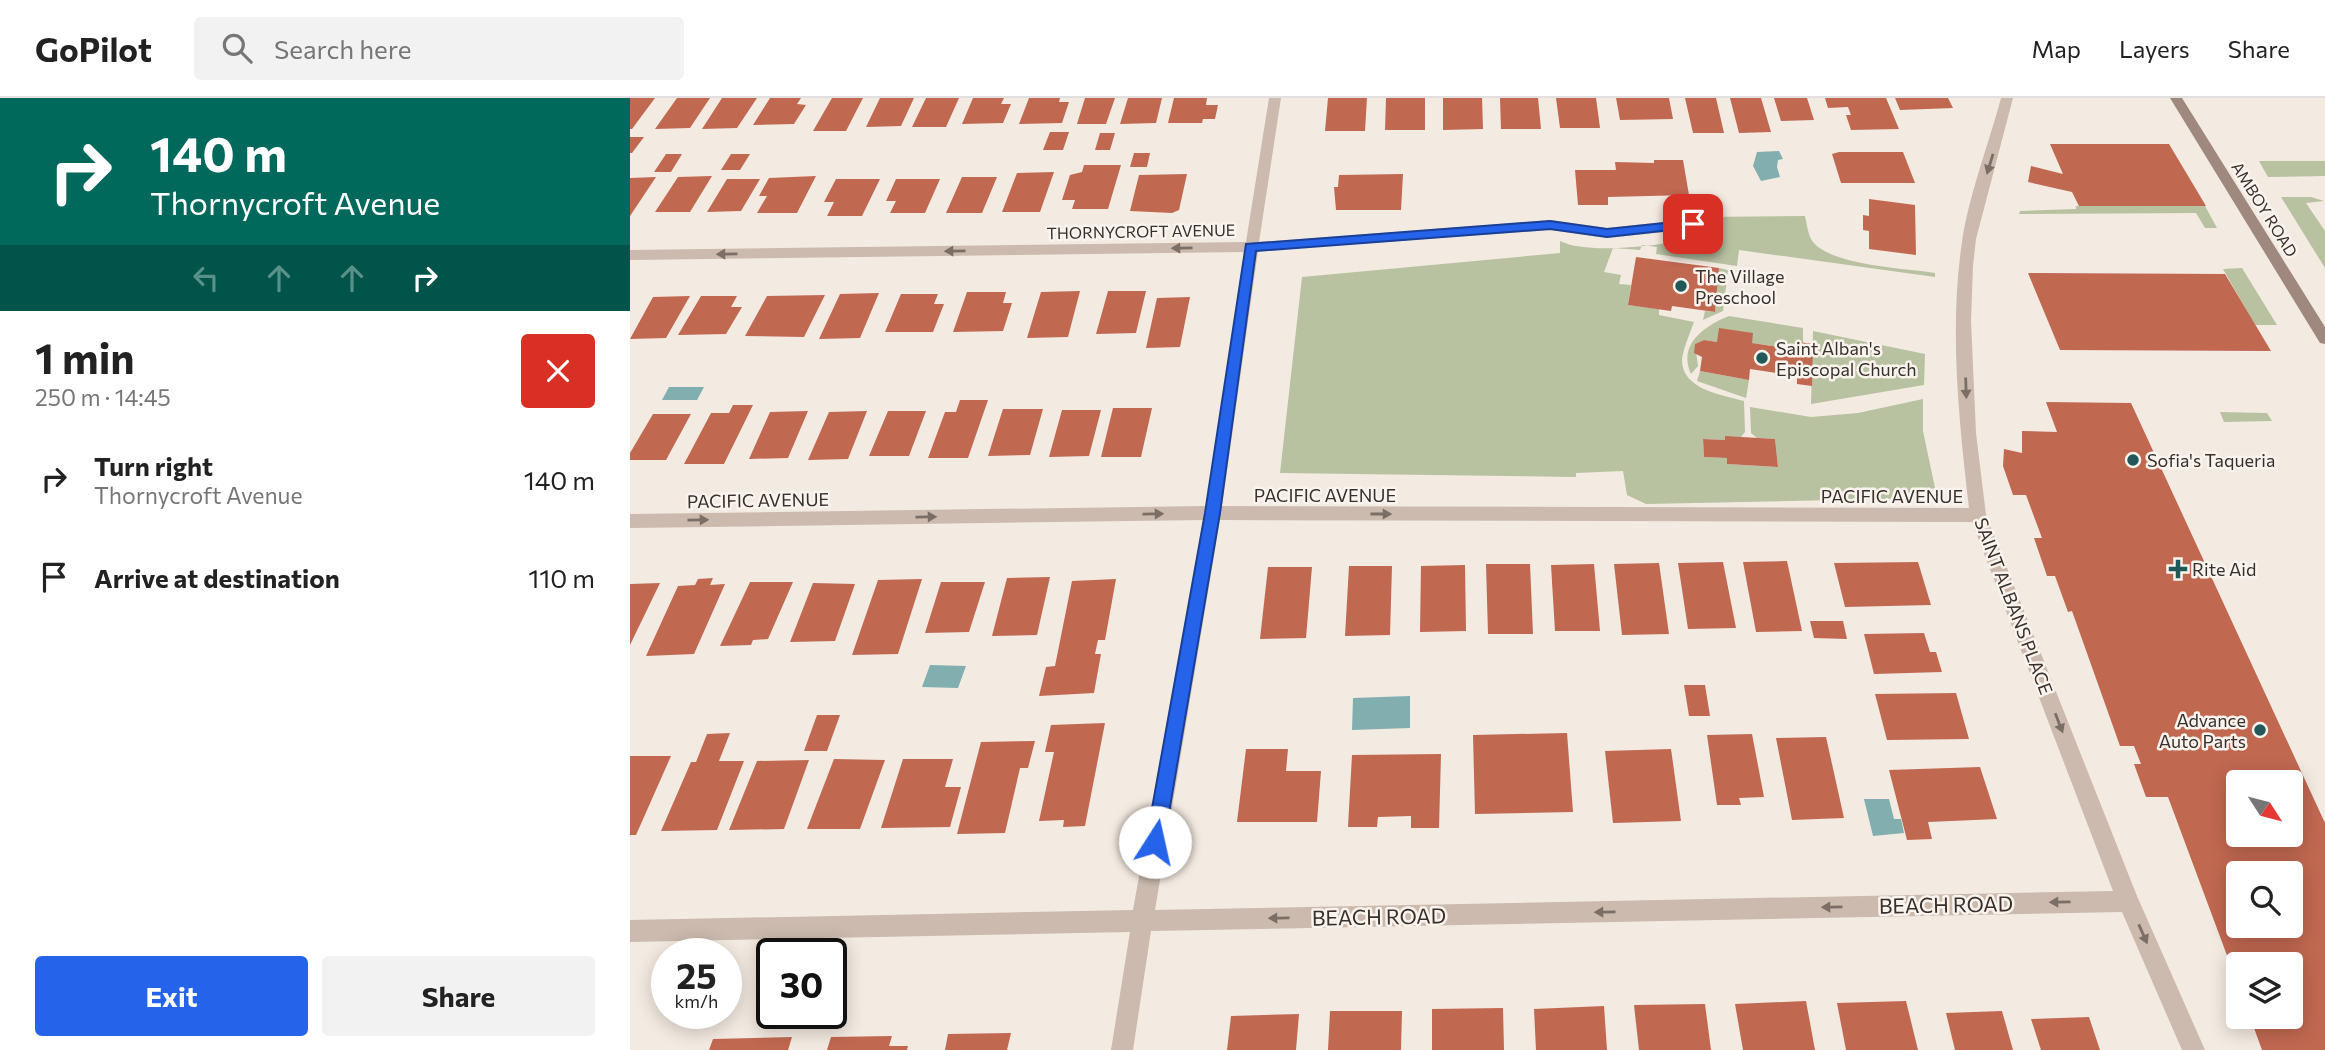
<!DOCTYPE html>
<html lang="en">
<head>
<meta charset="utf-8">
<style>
  :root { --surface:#fff; --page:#f2f2f2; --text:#222; --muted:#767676; --line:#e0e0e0; --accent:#2563eb }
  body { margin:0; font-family:Commissioner,sans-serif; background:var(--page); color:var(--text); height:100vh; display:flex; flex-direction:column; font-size:26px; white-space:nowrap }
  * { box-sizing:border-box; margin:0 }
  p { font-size:23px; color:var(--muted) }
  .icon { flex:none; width:38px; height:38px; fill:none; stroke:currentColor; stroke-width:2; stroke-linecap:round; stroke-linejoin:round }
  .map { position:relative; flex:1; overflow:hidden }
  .drawer { display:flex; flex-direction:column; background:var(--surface); width:630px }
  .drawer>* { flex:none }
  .hud { background:#00695c; color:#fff; overflow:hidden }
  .needle { width:46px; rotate:126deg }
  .fabs { position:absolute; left:1596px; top:672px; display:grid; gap:14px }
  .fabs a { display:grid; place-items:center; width:77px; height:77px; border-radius:7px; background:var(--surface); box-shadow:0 4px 18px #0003; font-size:35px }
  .speed { position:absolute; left:21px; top:840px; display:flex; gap:14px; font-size:35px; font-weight:700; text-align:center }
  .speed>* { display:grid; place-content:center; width:91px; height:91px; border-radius:50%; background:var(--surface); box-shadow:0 4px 18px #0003; line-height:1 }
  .speed small { font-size:18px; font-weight:400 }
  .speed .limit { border:4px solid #111; border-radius:10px; background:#fff; color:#111 }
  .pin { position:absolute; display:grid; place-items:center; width:60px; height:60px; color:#fff; margin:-30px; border-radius:14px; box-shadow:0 4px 10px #0006 }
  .me { position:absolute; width:77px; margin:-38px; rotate:10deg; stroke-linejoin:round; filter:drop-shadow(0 0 5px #0008) }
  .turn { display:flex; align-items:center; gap:24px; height:147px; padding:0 35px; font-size:32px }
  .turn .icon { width:91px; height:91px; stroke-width:2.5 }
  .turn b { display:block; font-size:49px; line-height:60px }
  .lanes { display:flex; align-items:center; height:66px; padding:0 35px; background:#0003; justify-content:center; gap:35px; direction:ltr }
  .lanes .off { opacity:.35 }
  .round { display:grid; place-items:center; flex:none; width:74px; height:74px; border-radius:7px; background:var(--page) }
  .overview { display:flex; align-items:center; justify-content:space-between; height:119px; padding:0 35px }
  h1 { font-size:42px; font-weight:700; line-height:52px }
  .cta { display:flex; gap:14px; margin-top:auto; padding:14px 35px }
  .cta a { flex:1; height:80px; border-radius:7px; background:var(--accent); color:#fff; font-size:28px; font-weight:700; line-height:80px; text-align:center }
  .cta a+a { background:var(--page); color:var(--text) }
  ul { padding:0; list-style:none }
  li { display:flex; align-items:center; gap:21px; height:98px; padding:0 35px }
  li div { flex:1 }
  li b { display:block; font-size:26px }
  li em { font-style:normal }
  header { display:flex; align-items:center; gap:42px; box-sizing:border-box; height:98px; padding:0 35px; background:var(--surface); border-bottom:2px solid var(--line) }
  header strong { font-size:33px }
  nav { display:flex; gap:38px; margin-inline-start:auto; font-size:24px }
  .search { width:490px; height:63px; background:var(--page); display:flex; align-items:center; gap:18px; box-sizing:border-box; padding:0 24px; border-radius:7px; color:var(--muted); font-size:26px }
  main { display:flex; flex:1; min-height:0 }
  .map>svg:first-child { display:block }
</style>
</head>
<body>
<header>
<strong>GoPilot</strong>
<div class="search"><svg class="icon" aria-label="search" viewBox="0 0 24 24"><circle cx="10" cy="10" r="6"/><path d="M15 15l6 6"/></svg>Search here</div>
<nav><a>Map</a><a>Layers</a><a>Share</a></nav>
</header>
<main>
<section class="drawer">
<div class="hud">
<div class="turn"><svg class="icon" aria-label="right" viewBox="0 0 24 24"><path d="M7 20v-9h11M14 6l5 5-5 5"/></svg><div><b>140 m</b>Thornycroft Avenue</div></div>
<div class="lanes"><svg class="icon off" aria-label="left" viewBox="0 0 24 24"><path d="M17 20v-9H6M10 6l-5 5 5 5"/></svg><svg class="icon off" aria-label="ahead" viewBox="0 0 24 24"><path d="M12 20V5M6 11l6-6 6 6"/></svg><svg class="icon off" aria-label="ahead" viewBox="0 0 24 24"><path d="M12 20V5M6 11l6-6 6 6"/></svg><svg class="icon" aria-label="right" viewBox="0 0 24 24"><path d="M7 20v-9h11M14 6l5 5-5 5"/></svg></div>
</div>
<div class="overview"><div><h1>1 min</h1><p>250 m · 14:45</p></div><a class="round" style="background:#d93025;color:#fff"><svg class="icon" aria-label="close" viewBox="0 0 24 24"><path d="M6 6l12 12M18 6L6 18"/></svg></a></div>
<ul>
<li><svg class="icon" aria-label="right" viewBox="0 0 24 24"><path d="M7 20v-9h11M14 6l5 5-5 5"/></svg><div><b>Turn right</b><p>Thornycroft Avenue</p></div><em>140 m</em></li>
<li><svg class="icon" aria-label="arrive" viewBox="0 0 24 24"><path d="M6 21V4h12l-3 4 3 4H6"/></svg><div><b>Arrive at destination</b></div><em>110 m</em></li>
</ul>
<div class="cta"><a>Exit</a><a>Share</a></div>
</section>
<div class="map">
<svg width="1695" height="952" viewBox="0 0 1695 952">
  <rect width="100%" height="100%" fill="#f3eae1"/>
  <!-- green -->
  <g fill="#b8c2a1">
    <path d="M1629 63H1695V78L1638 79Z"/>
    <path d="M1651 99H1681L1694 103 1676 105 1695 133V170Z"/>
    <path d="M1446 108H1575L1587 130H1575L1566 115 1389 116 1390 113 1446 111Z"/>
    <path d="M1175 118C1177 126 1178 138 1183 144 1203 168 1275 170 1305 175V179L1109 152 1107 168 1026 156 1027 149 1012 147 1010 152 983 150 974 174 991 177 989 186 1001 187 998 207 1029 211V217L1064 224C1060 235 1053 251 1052 262 1052 292 1093 297 1114 303L1115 334 1111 339 1095 342 1073 341 1074 359 1097 360V366L1148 369 1145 341 1127 340 1121 335 1120 309 1181 319 1228 315 1293 301V333L1305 390 1294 392 1297 400 1016 406 997 397 993 373 946 375V379L650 375 672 179 930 155V143C963 159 1041 144 1079 140L1075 119Z"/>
    <path d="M1089 170 1098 172 1093 213 1073 222 1075 213 1085 214Z"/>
    <path d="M1612 170 1647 227H1625L1593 171Z"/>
    <path d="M1099 218 1173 230V245H1169V252L1122 245V235L1087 244 1074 242 1065 246 1068 268 1061 276C1047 246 1076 227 1099 218Z"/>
    <path d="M1183 233 1295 256 1294 287 1181 306Z"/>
    <path d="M1070 273 1119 282 1116 300 1067 283Z"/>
    <path d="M1590 314 1637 315 1642 323 1594 324Z"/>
  </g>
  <!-- water -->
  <g fill="#81afaf">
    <path d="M1149 53 1153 61 1148 62 1147 69 1150 79 1131 83 1123 68 1127 54Z"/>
    <path d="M39 289H74L67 302H32Z"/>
    <path d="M300 567 336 568 328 590 292 589Z"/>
    <path d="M780 598V630L722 632 723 600Z"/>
    <path d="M1234 701H1259L1264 721H1271L1274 735 1243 738Z"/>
  </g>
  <!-- building -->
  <g fill="#c16851" fill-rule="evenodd">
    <path d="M0 0H25L2 31H0Z"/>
    <path d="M47 0H80L60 30 25 31Z"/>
    <path d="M92 0H127L107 30 72 31Z"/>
    <path d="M140 0H171L167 6 176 7 164 26 123 27Z"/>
    <path d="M202 0H233L216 33H183Z"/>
    <path d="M250 0H284L271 28 236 29Z"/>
    <path d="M296 0H329L316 29H282Z"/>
    <path d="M343 0H374L371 6H381L373 25 332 26Z"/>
    <path d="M399 0H430L429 4H439L432 25 389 26Z"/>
    <path d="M455 0H485L476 26H447Z"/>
    <path d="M498 0H532L526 25 490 26Z"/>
    <path d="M544 0H577L576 7H588L585 21H573L572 25H538Z"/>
    <path d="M698 0H737L735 33H695Z"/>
    <path d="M756 0H795V32H755Z"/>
    <path d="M813 0H852L853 31 813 32Z"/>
    <path d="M870 0H908L911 31H871Z"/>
    <path d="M926 0H966L970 30H930Z"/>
    <path d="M986 0H1039L1043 21 990 22Z"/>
    <path d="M1055 0H1086L1094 35H1063Z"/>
    <path d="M1100 0H1131L1141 34 1109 35Z"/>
    <path d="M1144 0H1177L1184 22 1151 23Z"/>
    <path d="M1195 0H1256L1269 31 1221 32 1216 17H1221L1218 9 1198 10Z"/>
    <path d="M1265 0H1318L1323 10 1270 12Z"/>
    <path d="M420 34H439L433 52H413Z"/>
    <path d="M470 35H485L480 52H465Z"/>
    <path d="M0 39H14L2 55H0Z"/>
    <path d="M1420 46H1539L1576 108H1449L1442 94 1398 84 1401 68 1433 76Z"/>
    <path d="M1209 54H1273L1285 85H1211L1202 56Z"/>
    <path d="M504 55H520L517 69H500Z"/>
    <path d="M36 56H52L41 74H24Z"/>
    <path d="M101 56H120L110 72H91Z"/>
    <path d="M1024 62H1053L1059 97 978 99V107H948L945 72H986L985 64 1024 65Z"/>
    <path d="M454 67H491L478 111H442L445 102H432L440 77 452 74Z"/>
    <path d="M424 74 410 114H372L387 75Z"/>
    <path d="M557 76 549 112 542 115 500 113 509 77Z"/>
    <path d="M773 76 771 112H706L704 89H708L709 77Z"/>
    <path d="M82 78 60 114H25L48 79Z"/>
    <path d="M186 78 167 115H127L137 98H129L139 80Z"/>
    <path d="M26 79 0 118V80Z"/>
    <path d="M332 79H367L352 115H316Z"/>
    <path d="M97 81H130L111 113 77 114Z"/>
    <path d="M206 81H250L232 118H197L204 104H194Z"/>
    <path d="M266 81H310L295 115H260L266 103H256Z"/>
    <path d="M1239 101 1285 107 1286 157 1239 151V133L1233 132V117L1239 118Z"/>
    <path d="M1006 159 1089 170 1085 214 1042 208 1041 213 998 207Z"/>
    <path d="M1398 175 1595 176 1641 253 1430 252Z"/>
    <path d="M450 193 438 239 397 240 411 194Z"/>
    <path d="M478 193H516L506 235 466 236Z"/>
    <path d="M337 194H376L373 205H382L373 233 323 234Z"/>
    <path d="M249 195 230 240 189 241 210 196Z"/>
    <path d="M271 196H308L304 206H314L303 234H255Z"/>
    <path d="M195 197 174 239 115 238 137 198Z"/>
    <path d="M60 198 36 240 0 241 23 199Z"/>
    <path d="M71 198H107L101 209H112L96 236 48 237Z"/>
    <path d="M560 199 550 249 516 250 527 200Z"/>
    <path d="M1089 230 1123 235 1122 245 1169 252V244L1183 246 1182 288 1167 286V278L1120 271 1119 282 1070 273 1072 259 1064 255 1065 246 1074 242 1087 244Z"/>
    <path d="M330 302H358L338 360H298L315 314H326Z"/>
    <path d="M1416 304 1501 305 1695 725V952H1632L1620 919H1661V866H1608V887L1538 699H1516L1504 666H1511L1504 648H1490L1442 513 1438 514 1425 478H1417L1404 440H1412L1396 397H1383L1373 368 1374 351 1392 355V333L1427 334ZM1608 684H1661V737H1608ZM1608 775H1661V828H1608Z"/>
    <path d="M103 307H123L94 366H54L81 315H99Z"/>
    <path d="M483 310H522L511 359H471Z"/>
    <path d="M373 311H413L400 357 358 358Z"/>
    <path d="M432 312H471L459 358 419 359Z"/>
    <path d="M178 313 158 360 119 361 140 314Z"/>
    <path d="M237 313 218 361 178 362 199 314Z"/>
    <path d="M258 313H296L279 358H239Z"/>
    <path d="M23 316H61L36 362H0V355Z"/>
    <path d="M1095 338 1145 341 1148 369 1097 366V360L1074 359 1073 341 1095 342Z"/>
    <path d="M1157 463 1172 533 1126 534 1113 464Z"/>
    <path d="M1093 464 1106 530 1058 531 1048 465Z"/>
    <path d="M1288 464 1301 507 1215 509 1204 465Z"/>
    <path d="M1029 465 1039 536 992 537 984 466Z"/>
    <path d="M856 466H900L903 536H858Z"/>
    <path d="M964 466 970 533H925L921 467Z"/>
    <path d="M835 467 836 533 790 534 791 468Z"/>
    <path d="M719 468H762L760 537 715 538Z"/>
    <path d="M638 469H682L676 540 630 541Z"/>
    <path d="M420 479 407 537 362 538 377 480Z"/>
    <path d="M83 480 80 487 95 486 64 556 16 558 48 488 65 487 68 481Z"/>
    <path d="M292 481 268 556 222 557 248 482Z"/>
    <path d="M486 481 475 542H468L465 556H471L464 595 409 598 416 569 425 568 442 483Z"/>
    <path d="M120 484H163L138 541 123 542 121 547 90 548Z"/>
    <path d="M311 484H355L339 534 295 535Z"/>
    <path d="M30 485 0 547V486Z"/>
    <path d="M183 485 225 486 205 543 160 544Z"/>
    <path d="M1180 523H1213L1217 541 1184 540Z"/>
    <path d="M1294 535 1300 554H1306L1312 574 1244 576 1234 536Z"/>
    <path d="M1054 587H1075L1080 618H1059Z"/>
    <path d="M1326 595 1339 641 1257 642 1245 596Z"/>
    <path d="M187 617H210L197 653H174Z"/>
    <path d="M475 625 455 728 433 729 434 722 409 723 424 654H415L421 627Z"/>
    <path d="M100 635 89 663H114L87 732 31 733 61 664H66L77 636Z"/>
    <path d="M937 635 943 714 845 716 843 637Z"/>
    <path d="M1122 636 1134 699 1109 700 1111 707H1087L1077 637Z"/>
    <path d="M1196 639 1214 720 1162 722 1146 640Z"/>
    <path d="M405 643 398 670H390L375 735 327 736 351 644Z"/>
    <path d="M616 651H658L656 673H691L687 724H607Z"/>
    <path d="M1041 651 1051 723 983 725 975 653Z"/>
    <path d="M811 656 809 730H781V718L748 719 747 729H718L722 657Z"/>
    <path d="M0 658H41L6 737H0Z"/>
    <path d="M204 661 255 662 230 731H177Z"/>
    <path d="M273 661H323L315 689H331L320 729 251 730Z"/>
    <path d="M179 662 154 731 99 732 127 663Z"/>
    <path d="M1350 669 1367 721 1298 724 1302 741 1277 742 1259 672Z"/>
    <path d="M1176 903 1185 952H1113L1105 906Z"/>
    <path d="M1276 903 1288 952H1216L1207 905Z"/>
    <path d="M1075 906 1081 952H1009L1004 907Z"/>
    <path d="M974 908 977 952H906L904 911Z"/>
    <path d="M873 910 874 952H802V911Z"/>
    <path d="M700 913H772L771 952H698Z"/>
    <path d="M1372 913 1383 952H1325L1316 915Z"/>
    <path d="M669 916 666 952H597L601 918Z"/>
    <path d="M1459 919 1470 952H1411L1401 921Z"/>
    <path d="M381 935 377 952H315L318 936Z"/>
    <path d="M262 938 259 948H278L277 952H197L201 939Z"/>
    <path d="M162 939 158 952H79L83 941Z"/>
  </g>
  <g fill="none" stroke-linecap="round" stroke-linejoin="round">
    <!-- minor -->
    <path fill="#cbbaad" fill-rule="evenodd" d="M639 0H651L629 144 921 122 977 130 1063 121 1070 126 1063 131 977 140 921 132 628 153 592 408 1339 410C1329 323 1319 231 1332 144 1338 100 1359 45 1371 0H1383L1346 141 1343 168 1341 223 1346 335 1356 417 1507 798 1575 952H1552L1492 814 521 833 503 952H481L500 834 0 844V822L503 812 573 422 0 430V416L576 408 614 154 0 162V152L616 144ZM590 422 1342 424 1483 793 525 812Z"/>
    <!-- secondary -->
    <path fill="#9f897e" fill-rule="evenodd" d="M1540 0H1552L1695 229V246L1690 245Z"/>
  </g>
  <!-- one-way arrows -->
  <defs><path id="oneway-solid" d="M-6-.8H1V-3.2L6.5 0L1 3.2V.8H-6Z" transform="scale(1.75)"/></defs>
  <g fill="#7b6e66">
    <use href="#oneway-solid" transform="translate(1360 66) rotate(107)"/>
    <use href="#oneway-solid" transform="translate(552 150) rotate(179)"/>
    <use href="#oneway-solid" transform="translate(325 153) rotate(179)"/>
    <use href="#oneway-solid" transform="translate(97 156) rotate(179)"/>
    <use href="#oneway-solid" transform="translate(1336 290) rotate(88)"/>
    <use href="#oneway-solid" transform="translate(523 416) rotate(-1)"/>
    <use href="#oneway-solid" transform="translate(751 416)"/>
    <use href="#oneway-solid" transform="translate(296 419) rotate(-1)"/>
    <use href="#oneway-solid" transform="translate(68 422) rotate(-1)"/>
    <use href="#oneway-solid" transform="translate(1429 625) rotate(69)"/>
    <use href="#oneway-solid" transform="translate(1430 804) rotate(179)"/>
    <use href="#oneway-solid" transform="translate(1202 809) rotate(179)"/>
    <use href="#oneway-solid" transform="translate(975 814) rotate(179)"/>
    <use href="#oneway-solid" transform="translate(649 820) rotate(179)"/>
    <use href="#oneway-solid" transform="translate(1513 836) rotate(66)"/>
  </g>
  <!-- route -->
  <path fill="#2563eb" stroke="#184099" stroke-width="2" d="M1063 122 1068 123V129L977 139 920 131 626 153 590 415 534 744 532 751 525 753 518 751 516 744 575 415 616 146 920 123 977 131Z"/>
  <!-- markers -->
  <g fill="#22585a" stroke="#faf4ee" stroke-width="2.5">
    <circle cx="1051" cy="188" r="7"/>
    <circle cx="1132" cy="260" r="7"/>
    <circle cx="1503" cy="362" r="7"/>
    <path d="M1544.5 460.5h7v7h7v7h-7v7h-7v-7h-7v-7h7z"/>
    <circle cx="1630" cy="632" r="7"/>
  </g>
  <g text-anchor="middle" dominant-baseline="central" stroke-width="5" stroke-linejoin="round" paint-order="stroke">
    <!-- far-street labels -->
    <g font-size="16" fill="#3a2f2b" stroke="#faf4ee">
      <text transform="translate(1635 111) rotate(58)">AMBOY ROAD</text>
      <text transform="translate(511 133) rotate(-1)">THORNYCROFT AVENUE</text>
    </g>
    <!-- poi labels -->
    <g font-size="18" fill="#3a2f2b" stroke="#faf4ee" text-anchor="start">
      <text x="1065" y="178">The Village<tspan x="1065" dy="21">Preschool</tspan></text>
      <text x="1146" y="250">Saint Alban's<tspan x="1146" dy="21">Episcopal Church</tspan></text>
      <text x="1517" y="362">Sofia's Taqueria</text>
      <text x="1562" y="471">Rite Aid</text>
      <text x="1616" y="622" text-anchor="end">Advance<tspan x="1616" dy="21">Auto Parts</tspan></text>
    </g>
    <!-- street labels -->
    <g font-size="18" fill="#3a2f2b" stroke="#faf4ee">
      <text x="695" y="397">PACIFIC AVENUE</text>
      <text x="1262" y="398">PACIFIC AVENUE</text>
      <text transform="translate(128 402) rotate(-1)">PACIFIC AVENUE</text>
      <text transform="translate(1384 508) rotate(69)">SAINT ALBANS PLACE</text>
    </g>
    <!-- near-street labels -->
    <g font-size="21" fill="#3a2f2b" stroke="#faf4ee">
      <text transform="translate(1316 806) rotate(-1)">BEACH ROAD</text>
      <text transform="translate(749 818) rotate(-1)">BEACH ROAD</text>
    </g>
  </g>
</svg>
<div class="fabs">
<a><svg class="needle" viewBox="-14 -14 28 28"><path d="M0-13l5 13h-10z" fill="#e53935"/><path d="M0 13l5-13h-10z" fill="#767676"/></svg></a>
<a><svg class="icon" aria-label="search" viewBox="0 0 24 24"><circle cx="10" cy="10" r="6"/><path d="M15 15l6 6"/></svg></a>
<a><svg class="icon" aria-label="layers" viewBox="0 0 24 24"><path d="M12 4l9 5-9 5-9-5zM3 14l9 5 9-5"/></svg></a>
</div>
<div class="speed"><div>25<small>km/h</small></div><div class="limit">30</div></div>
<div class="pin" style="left:1063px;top:126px;background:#d93025"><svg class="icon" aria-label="arrive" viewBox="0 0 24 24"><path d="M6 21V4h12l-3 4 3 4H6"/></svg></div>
<svg class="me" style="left:525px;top:744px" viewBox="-20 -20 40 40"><circle r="19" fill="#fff"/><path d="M0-13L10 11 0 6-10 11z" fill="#2563eb"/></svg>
</div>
</main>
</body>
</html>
